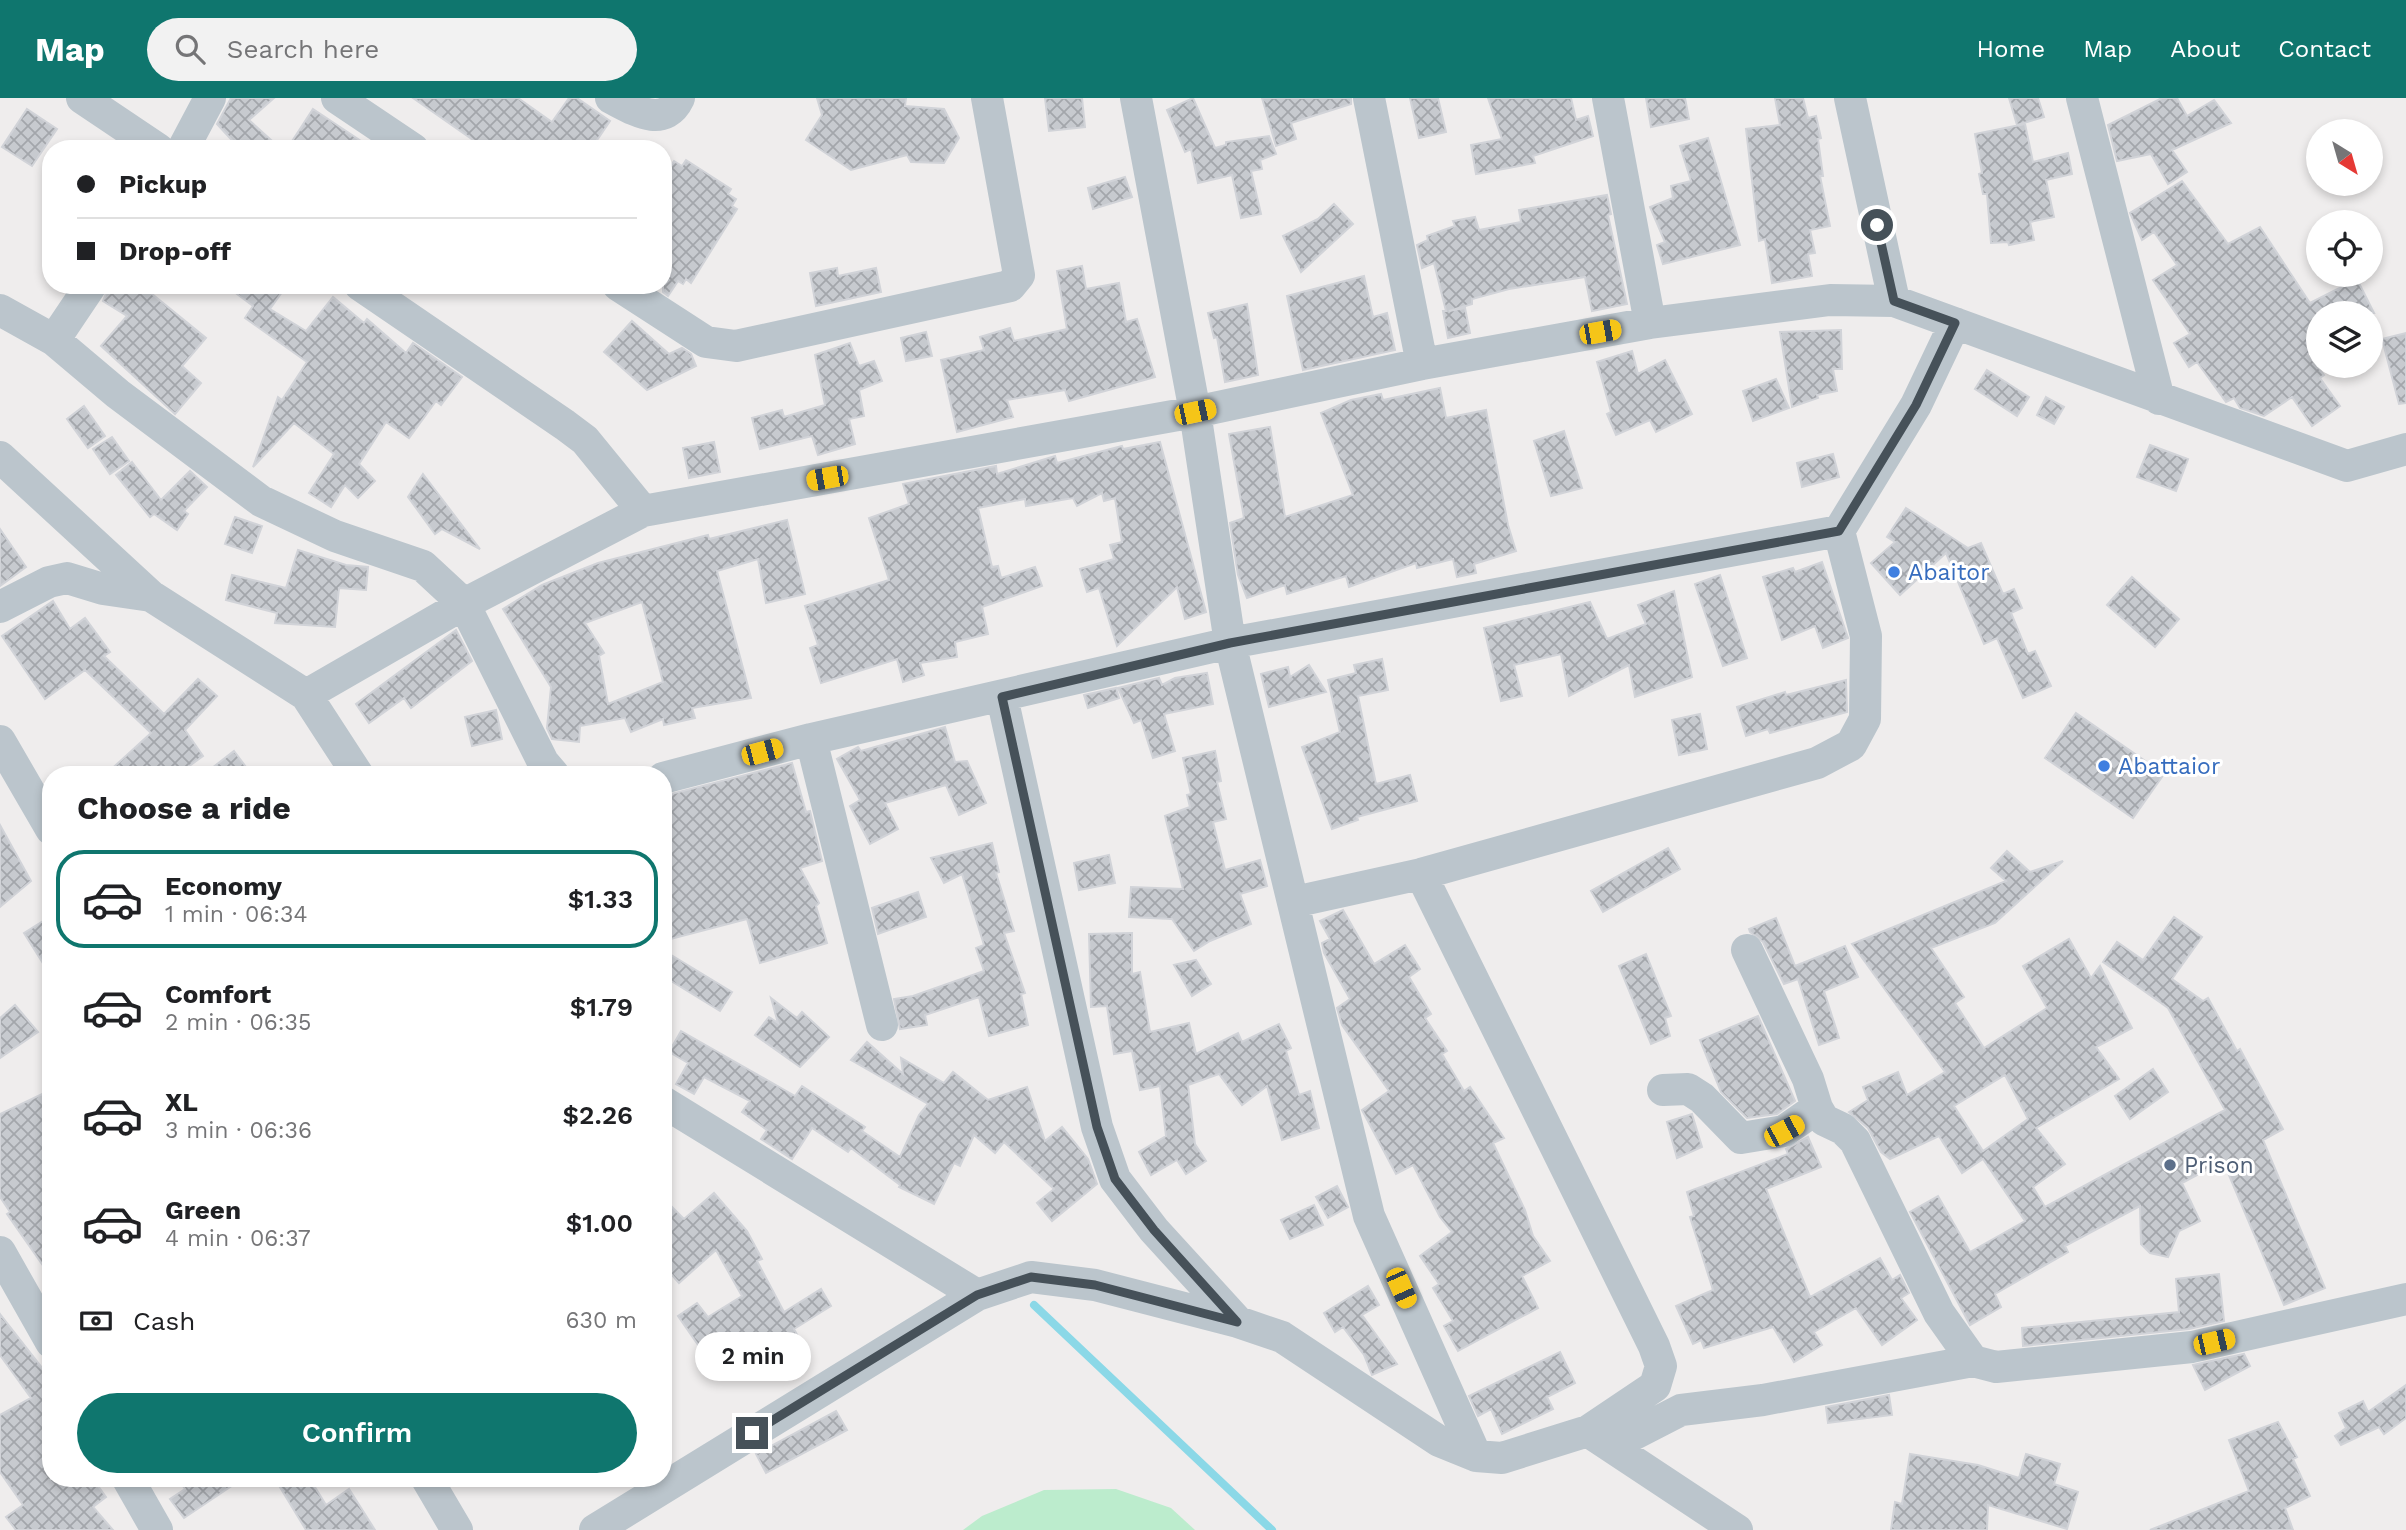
<!DOCTYPE html>
<html lang="en">
<head>
<meta charset="utf-8">
<style>
	:root { --surface:#fff; --page:#f2f2f2; --text:#202124; --muted:#757577; --line:#e0e0e0; --accent:#0f766e }
	body { margin:0; font-family:"Work Sans",sans-serif; background:var(--page); color:var(--text); height:100vh; display:flex; flex-direction:column; font-size:26px; white-space:nowrap }
	* { box-sizing:border-box; margin:0 }
	p { font-size:23px; color:var(--muted) }
	.icon { flex:none; width:38px; height:38px; fill:none; stroke:currentColor; stroke-width:2; stroke-linecap:round; stroke-linejoin:round }
	.map { position:relative; flex:1; overflow:hidden }
	.sheet { position:absolute; left:42px; top:668px; width:630px; height:721px; display:flex; flex-direction:column; background:var(--surface); border-radius:28px; box-shadow:0 4px 10px #0003 }
	.sheet>* { flex:none }
	.hud { position:absolute; left:42px; top:42px; width:630px; height:154px; border-radius:28px; box-shadow:0 4px 10px #0003; display:grid; align-content:center; height:154px; padding:0 35px; background:var(--surface) }
	.needle { width:46px; rotate:143deg }
	.controls { position:absolute; left:2306px; top:21px; display:grid; gap:14px }
	.controls a { display:grid; place-items:center; width:77px; height:77px; border-radius:50%; background:var(--surface); box-shadow:0 4px 10px #0003; font-size:35px }
	.end { position:absolute; width:32px; height:32px; margin:-16px; border:9px solid #465159; background:#fff; box-shadow:0 0 0 4px #fff }
	.from { border-radius:50% }
	.bubble { position:absolute; height:49px; border-radius:24px; background:var(--surface); box-shadow:0 4px 10px #0003; font-size:23px; font-weight:600; line-height:49px; text-align:center }
	.car { position:absolute; width:21px; height:42px; margin:-21px -10px; border-radius:9px; box-shadow:0 0 5px 2px #0007; background:linear-gradient(#f5c518 24%,#345 0 40%,#f5c518 0 76%,#345 0 86%,#f5c518 0) }
	.hud b { display:flex; align-items:center; gap:24px; height:66px; font-size:26px }
	.hud b+b { border-top:2px solid var(--line) }
	.hud i { width:18px; height:18px; background:var(--text) }
	ul { padding:0; list-style:none }
	li { display:flex; align-items:center; gap:21px; height:98px; margin:0 14px 10px; padding:0 21px; border:4px solid transparent; border-radius:28px }
	li div { flex:1 }
	li b { display:block; font-size:26px }
	li em { font-style:normal; font-weight:600 }
	li.current { border-color:var(--accent) }
	li>.icon { width:63px; height:63px; stroke-width:1.5 }
	h2 { padding:0 35px; font-size:32px; line-height:84px }
	.pay { display:flex; align-items:center; gap:18px; height:77px; padding:0 35px; font-size:26px }
	.pay p { margin-inline-start:auto }
	.cta { display:flex; gap:14px; margin-top:auto; padding:14px 35px }
	.cta a { flex:1; height:80px; border-radius:42px; background:var(--accent); color:#fff; font-size:28px; font-weight:600; line-height:80px; text-align:center }
	header { display:flex; align-items:center; gap:42px; box-sizing:border-box; height:98px; padding:0 35px; background:var(--accent); color:#fff }
	header strong { font-size:33px }
	nav { display:flex; gap:38px; margin-inline-start:auto; font-size:24px }
	.search { width:490px; height:63px; background:var(--page); display:flex; align-items:center; gap:18px; box-sizing:border-box; padding:0 24px; border-radius:38px; color:var(--muted); font-size:26px }
	.map>svg:first-child { display:block }
	.pitch { fill:#bceccd }
	.lines { fill:none; stroke-linecap:round; stroke-linejoin:round }
	.stream { stroke:#8bd8e7; stroke-width:8 }
	.building { fill:url(#building-cross-hatch); stroke:#d1d3d8; stroke-width:2; fill-rule:evenodd }
	.minor { stroke:#bbc5cc; stroke-width:32 }
	.route { stroke:#465159; stroke-width:9 }
	.shop-dot { fill:#3f7fe0; stroke:#fff; stroke-width:2.5 }
	.service-dot { fill:#5c6f8a; stroke:#fff; stroke-width:2.5 }
	.labels { text-anchor:middle; stroke-width:6; stroke-linejoin:round; paint-order:stroke }
	.shop-label { font-size:23px; fill:#366cbe; stroke:#fff; text-anchor:start }
	.service-label { font-size:23px; fill:#4e5e75; stroke:#fff; text-anchor:start }
</style>
</head>
<body>
<header>
<strong>Map</strong>
<div class="search"><svg class="icon" aria-label="search" viewBox="0 0 24 24"><circle cx="10" cy="10" r="6"/><path d="M15 15l6 6"/></svg>Search here</div>
<nav><a>Home</a><a>Map</a><a>About</a><a>Contact</a></nav>
</header>
<div class="map">
<svg width="2406" height="1432" viewBox="0 0 2406 1432">
	<defs>
		<pattern id="building-cross-hatch" width="8" height="8" patternUnits="userSpaceOnUse" patternTransform="scale(1.75)"><rect width="8" height="8" fill="#c7cacf"/><path d="M0 0l8 8M0 8l8-8" fill="none" stroke="#a3a6ab"/></pattern>
	</defs>
	<rect width="100%" height="100%" fill="#efeded"/>
	<path class="pitch" d="M1116,1391L1171,1410L1195,1432H963L982,1418L1044,1392Z"/>
	<g class="lines">
		<path class="stream" d="M1034,1207L1272,1432"/>
	</g>
	<path class="building" d="M231,0H274L249,22L281,51H240L217,26Z
		M413,0H518L552,24L569,0H577L610,23L591,51H486Z
		M817,0H906L905,8L944,11L959,40L944,65L911,64L907,57L851,72L806,42L822,17Z
		M1045,0H1082L1085,29L1049,33Z
		M1193,0L1215,50L1226,47V44L1269,38L1276,56L1260,62L1262,71L1251,73L1261,116L1241,120L1232,77L1198,85L1191,51L1185,54L1167,12Z
		M1262,0H1351V6L1291,25L1296,41L1276,48Z
		M1410,0H1438L1446,34L1419,40Z
		M1488,0H1571L1576,22L1588,18L1593,38L1533,58L1535,65L1476,76L1471,47L1502,41Z
		M1646,0H1685L1689,21L1651,29Z
		M1775,0H1803L1808,20L1816,18L1821,40L1818,41L1823,78H1820L1830,128L1810,132L1815,155L1808,156L1812,178L1772,185L1765,141L1759,143L1746,31L1780,27Z
		M2009,0H2038L2044,19L2017,27Z
		M2162,0H2177L2187,18L2214,2L2231,25L2172,52L2187,74L2168,86L2151,56L2117,63L2108,27Z
		M27,11L57,31L32,68L2,49Z
		M313,11L373,51H287Z
		M2025,26L2033,64L2068,55L2072,76L2046,82L2054,119L2030,124L2034,142L2009,147L2008,144L1991,145L1987,96H1983L1979,76L1982,75L1975,36Z
		M1708,40L1740,147L1663,166L1657,147L1665,144L1650,109L1673,100L1671,88L1691,83L1680,48Z
		M686,62L731,91L728,96L736,101L732,108L737,111L691,185L686,181L683,186L678,183L668,198L663,194V77L674,63L682,68Z
		M1125,79L1132,99L1093,111L1088,90Z
		M2182,83L2228,146L2260,129L2310,205L2357,181L2374,215H2319V248L2308,256L2324,277L2320,280L2340,308L2312,328L2292,299L2264,318L2240,310L2234,300L2226,304L2197,264L2189,269L2174,245L2190,236L2153,182L2177,167L2154,134L2142,142L2130,115Z
		M1607,97L1611,116L1608,117L1627,206L1592,213L1585,179L1509,191L1472,201V206L1449,213L1465,210L1470,235L1448,240L1443,213H1446L1434,165L1422,170L1417,147L1428,142L1427,138L1455,128L1453,123L1475,119L1479,132L1521,124L1519,112Z
		M1334,106L1353,126L1301,174L1283,138L1318,121Z
		M1082,168L1086,191L1119,185L1126,224L1137,221L1155,279L1069,303L1065,292L1007,302L1013,319L957,334L941,262L984,252L980,239L1010,230L1014,243L1067,231L1057,173Z
		M837,170L838,178L876,170L881,194L816,208L810,175Z
		M1364,178L1373,219L1387,215L1395,252L1303,272L1287,198Z
		M109,187H141L206,240L182,268L201,285L175,316L101,248L127,218L103,203Z
		M225,187H287L270,211L306,233L333,199L364,225L367,221L406,255L413,245L462,279L441,307L436,303L409,340L386,324L359,366L375,383L358,400L345,387L331,409L309,395L334,356L294,325L253,369L278,299L282,302L307,264L245,220L253,208Z
		M1247,206L1258,277L1225,284L1217,239L1214,240L1208,215Z
		M632,223L669,256L682,250L691,256L696,268L647,292L604,254Z
		M1841,232L1842,271H1833L1837,293L1817,297L1818,300L1792,309L1780,234Z
		M926,234L932,258L906,263L901,240Z
		M2406,235V305L2399,306L2382,241Z
		M850,245L859,268L874,263L882,283L859,292L864,318L849,321L855,346L818,357L812,338L760,351L752,320L782,312L784,319L825,307L815,257Z
		M1632,253L1638,276L1665,262L1692,316L1656,334L1650,322L1616,337L1607,316L1611,314L1597,264Z
		M1987,272L2029,299L2017,318L1975,291Z
		M1776,281L1789,310L1753,323L1743,293Z
		M1440,290L1446,320L1486,312L1508,427L1516,453L1474,466L1476,475L1457,479L1453,461L1417,470L1416,465L1349,489L1346,478L1287,496L1285,487L1247,500L1238,477L1230,425L1244,420L1229,336L1270,329L1285,419L1353,397L1321,315L1351,302L1381,296L1383,302Z
		M2046,299L2064,309L2054,326L2037,317Z
		M84,308L105,338L88,350L67,321Z
		M1564,333L1582,390L1551,398L1534,343Z
		M112,339L129,363L110,376L93,351Z
		M714,344L720,374L689,380L683,350Z
		M1160,344L1206,514L1185,521L1177,489L1117,548L1099,490L1087,494L1080,471L1114,461L1110,447L1122,444L1115,400L1104,403L1102,395L1077,408L1073,400L1026,408L1025,401L978,410L992,469L998,468L1001,480L1035,469L1042,488L982,509L988,536L955,544L957,559L920,565L924,577L903,584L897,561L821,585L810,550L818,547L805,508L889,482L869,420L909,406L903,386L996,368L997,376L1055,358L1057,365L1122,348L1123,351Z
		M2150,347L2188,361L2176,393L2137,379Z
		M1833,356L1839,379L1802,389L1797,365Z
		M132,364L161,402L190,373L207,389L184,413L188,416L177,432L154,416L150,419L116,377Z
		M423,376L480,451L442,431L435,436L408,399Z
		M1906,410L1968,450L1981,445L2003,496L2014,491L2022,510L2011,515L2028,556L2035,553L2051,588L2023,600L1997,540L1984,546L1946,455L1900,497L1871,465L1895,444L1887,439Z
		M235,419L262,428L252,455L225,446Z
		M787,422L805,496L766,505L758,461L717,473L751,600L692,610L695,620L664,627L663,621L631,634L625,620L580,628L579,644L552,641L547,630L551,589L503,511L542,487L598,465L708,437L709,441ZM642,504L663,584L608,606L599,558L604,555L585,525Z
		M0,431L26,469L0,488Z
		M298,452L346,467L368,469L366,492L339,490L335,529L275,525L277,515L226,502L232,477L286,490Z
		M1822,464L1848,540L1823,550L1815,528L1782,542L1763,479L1793,470L1795,474Z
		M1720,477L1747,560L1723,568L1695,486Z
		M2132,479L2179,521L2155,549L2107,507Z
		M1674,493L1692,579L1635,599L1629,567L1569,598L1561,556L1514,567L1522,598L1501,603L1484,530L1590,504L1607,541L1646,526L1638,507Z
		M53,503L70,531L85,520L110,554L104,558L164,616L198,581L217,598L185,632L203,658L177,677H105L151,635L85,572L45,601L2,538Z
		M456,532L472,563L411,610L404,600L369,625L356,606Z
		M1382,561L1388,592L1358,598L1376,686L1410,677L1417,703L1357,719L1358,722L1332,731L1302,649L1340,634L1328,582L1356,575L1354,567Z
		M1309,567L1326,594L1269,609L1261,576L1288,569L1290,579Z
		M1207,575L1213,606L1164,616L1175,653L1153,660L1141,622L1134,625L1118,590L1159,580L1162,587L1175,580Z
		M1846,582L1847,614L1770,635L1768,631L1746,638L1737,609L1785,594L1786,597Z
		M1116,590L1119,600L1088,610L1084,597Z
		M496,612L502,641L472,648L465,619Z
		M2076,615L2164,676L2133,720L2045,660Z
		M1700,616L1707,651L1679,657L1672,622Z
		M945,629L955,664L967,663L986,705L959,717L946,687L885,705L898,731L870,746L850,708L860,702L837,661L858,649L861,653Z
		M234,653L252,677H203Z
		M1215,653L1221,683L1217,684L1226,721L1213,724L1225,772L1260,762L1267,788L1240,796L1251,826L1210,843L1194,853L1172,821L1129,819L1131,789L1183,791L1165,718L1190,709L1187,697L1191,696L1183,660Z
		M792,665L806,714L810,713L822,763L800,770L819,805L816,808L827,845L760,865L747,821L663,843V698Z
		M0,727L31,783L0,809Z
		M992,745L999,774L996,775L1014,833L1004,835L1025,895L1021,896L1028,927L989,938L979,899L925,917L927,927L900,931L894,901L913,898L984,873L976,850L984,847L962,776L944,785L931,760Z
		M1668,750L1680,771L1603,814L1591,793Z
		M2007,753L2030,774L2063,763L1995,825L1931,850L1964,899L1955,905L1984,950L2047,910L2023,868L2069,841L2091,880L2100,868L2132,930L2096,949L2119,981L2036,1030L2065,1066L2033,1089L2045,1109L2225,1012L2168,910L2103,864L2117,844L2143,862L2174,819L2202,839L2172,881L2203,903L2208,900L2237,953L2240,951L2283,1031L2263,1042L2325,1190L2284,1207L2223,1063L2182,1085L2200,1123L2179,1133L2168,1159L2150,1155L2141,1146L2140,1108L2065,1148L2068,1154L1995,1196L2001,1209L1970,1227L1910,1114L1938,1098L1970,1154L2025,1123L1983,1061L1962,1075L1939,1038L1890,1061L1881,1054L1868,1030L1849,1014L1868,1002L1863,989L1898,974L1907,997L1945,974L1852,846L2006,783L1991,770ZM2005,977L2028,1021L1983,1053L1954,1008Z
		M1109,757L1115,785L1079,792L1074,765Z
		M918,794L926,819L878,836L872,810Z
		M1343,812L1374,866L1405,847L1420,871L1409,879L1431,916L1425,920L1447,953L1442,956L1464,993L1470,989L1504,1040L1493,1045L1525,1112L1533,1138L1550,1163L1522,1178L1538,1210L1458,1253L1444,1228L1453,1223L1433,1190L1439,1186L1420,1158L1452,1134L1440,1119L1413,1067L1396,1076L1362,1012L1389,993L1342,927L1337,910L1350,901L1324,855L1322,845L1330,841L1320,823Z
		M51,818V878L24,835Z
		M1776,820L1795,868L1845,848L1858,879L1824,893L1839,940L1819,947L1798,881L1784,886L1763,844L1750,834L1749,831Z
		M1132,835V876L1140,874L1150,934L1189,925L1196,956L1238,935L1242,944L1279,926L1291,950L1286,953L1299,997L1310,993L1319,1030L1282,1042L1267,988L1242,1007L1219,976L1188,987L1195,1046L1206,1063L1186,1076L1177,1062L1151,1077L1139,1054L1166,1038L1160,988L1140,992L1132,953L1114,956L1107,908L1091,909L1089,836Z
		M663,852L732,894L720,913L663,878Z
		M1646,856L1671,918L1665,920L1670,938L1651,946L1619,868Z
		M1196,862L1211,886L1192,898L1174,867Z
		M771,900L797,920L802,914L829,939L800,969L755,937L769,919L778,925Z
		M15,907L38,934L0,960V920Z
		M1758,918L1795,1003L1777,1016L1747,1020L1721,994L1700,942Z
		M681,933L795,998L802,988L865,1029L862,1033L900,1059L919,1017L928,1006L851,962L867,944L903,976L901,960L944,985L953,974L988,1002L1027,989L1045,1043L1062,1029L1088,1061L1097,1086L1052,1123L1037,1105L1054,1091L1004,1044L995,1055L974,1037L960,1068L954,1065L934,1106L899,1089L900,1087L851,1050L848,1054L812,1030L792,1061L761,1041L767,1032L742,1014L750,1003L704,979L694,996L676,986L688,965L669,954Z
		M2153,971L2168,994L2130,1021L2115,998Z
		M42,996L51,1015V1179L7,1116L10,1114L0,1099V1016Z
		M1692,1016L1702,1049L1677,1060L1667,1024Z
		M1808,1039L1821,1069L1766,1091L1810,1199L1880,1160L1892,1182L1900,1177L1909,1195L1901,1200L1917,1222L1882,1247L1856,1210L1814,1234L1822,1247L1794,1264L1773,1229L1704,1250L1701,1242L1693,1246L1676,1208L1713,1192L1690,1119L1694,1118L1687,1094L1788,1056L1786,1051Z
		M1337,1088L1348,1109L1328,1120L1316,1099Z
		M714,1095L747,1133L762,1161L757,1163L784,1214L821,1191L831,1208L794,1231L809,1259L785,1273L766,1239L738,1256L727,1237L703,1254L678,1218L697,1205L708,1219L742,1198L716,1152L679,1185L663,1167V1100L684,1121Z
		M1314,1107L1323,1127L1290,1141L1281,1122Z
		M2219,1176L2224,1223L2189,1231L2023,1248L2022,1230L2179,1214L2176,1181Z
		M1368,1188L1379,1207L1362,1217L1397,1266L1372,1277L1364,1257L1343,1229L1335,1234L1324,1215Z
		M0,1216L46,1275L43,1278L51,1290V1381H93L106,1399L93,1409L113,1432H16L6,1419L23,1407L0,1374V1317L31,1300L0,1257Z
		M1560,1254L1575,1285L1547,1299L1553,1311L1502,1336L1491,1311L1478,1318L1469,1298Z
		M2244,1256L2250,1268L2205,1292L2193,1267Z
		M2406,1287V1320L2384,1336L2379,1329L2341,1347L2335,1338L2346,1330L2339,1315L2363,1303L2368,1314Z
		M1889,1297L1892,1317L1828,1325L1826,1309Z
		M836,1313L847,1332L766,1375L756,1356Z
		M2278,1324L2297,1359L2293,1361L2310,1398L2285,1410L2293,1432H2150L2249,1393L2229,1342Z
		M1910,1356L1978,1367L2019,1380L2026,1356L2060,1366L2054,1386L2078,1394L2067,1431L1988,1407L1987,1432H1891L1895,1404L1902,1406Z
		M178,1381H242L184,1420L170,1401L185,1391Z
		M275,1381H310L326,1407L349,1391L375,1432H306Z"/>
	<g class="lines">
		<path class="minor" d="M82,0L158,51
			M337,0L413,51
			M611,0C633,11 664,32 679,0
			M1136,0L1195,314L1230,545L1369,1118L1476,1358
			M1369,0L1422,266
			M1608,0L1650,225
			M1850,0L1894,203
			M2082,0L2159,301
			M183,51L210,0
			M360,187L565,327L585,342L643,413
			M618,187L706,244L736,248L1010,188L1019,177L987,0
			M0,212L54,242L118,296L261,403L335,438L423,468L464,506L543,664L554,677
			M54,242L91,187
			M0,359L151,498L306,597L358,677
			M0,509L49,484L67,480L103,491L151,498
			M306,597L464,506L643,413L1195,314L1422,266L1650,225L1830,202L1894,203L2347,368L2406,351
			M1002,599L1097,1029L1115,1081L1154,1132L1238,1224
			M811,641L882,927
			M0,643L51,731
			M663,680L811,641L1230,545L1839,433
			M1294,804L1421,776L1817,665L1851,647L1865,621L1866,538L1839,433L1916,307L1955,225
			M1747,852L1808,981L1817,1010L1824,1022L1843,1031L1855,1043L1939,1215L1973,1263L1996,1269L2192,1249L2406,1201
			M1663,992L1688,991L1702,1000L1741,1040L1784,1033L1817,1010
			M663,1004L977,1197
			M0,1154L51,1244
			M1595,1338L1737,1432
			M1611,1348L1681,1312L1763,1302L1973,1263
			M128,1381L157,1432
			M427,1381L457,1432
			M595,1432L977,1197L1031,1179L1095,1187L1238,1224L1282,1239L1439,1343L1476,1358L1502,1360L1588,1333L1655,1288L1661,1268L1654,1248L1421,776"/>
	</g>
	<g class="lines">
		<path class="route" d="M752,1335L977,1197L1031,1179L1095,1187L1237,1224L1154,1132L1115,1081L1097,1029L1002,599L1230,545L1839,433L1916,307L1955,225L1894,203L1877,127"/>
	</g>
	<g class="shop-dot">
		<circle cx="1894" cy="474" r="7"/>
		<circle cx="2104" cy="668" r="7"/>
	</g>
	<circle class="service-dot" cx="2170" cy="1067" r="7"/>
	<g class="labels">
		<g class="shop-label">
			<text x="1908" y="482">Abaitor</text>
			<text x="2118" y="676">Abattaior</text>
		</g>
		<g class="service-label">
			<text x="2184" y="1075">Prison</text>
		</g>
	</g>
</svg>
<div class="controls">
<a><svg class="needle" viewBox="-14 -14 28 28"><path d="M0-13l5 13h-10z" fill="#e53935"/><path d="M0 13l5-13h-10z" fill="#757577"/></svg></a>
<a><svg class="icon" aria-label="locate" viewBox="0 0 24 24"><circle cx="12" cy="12" r="6"/><path d="M12 2v4M12 18v4M2 12h4M18 12h4"/></svg></a>
<a><svg class="icon" aria-label="layers" viewBox="0 0 24 24"><path d="M12 4l9 5-9 5-9-5zM3 14l9 5 9-5"/></svg></a>
</div>
<i class="end from" style="left:1877px;top:127px"></i>
<i class="end" style="left:752px;top:1335px"></i>
<div class="bubble" style="left:695px;top:1234px;width:116px">2 min</div>
<i class="car" style="left:1600px;top:234px;rotate:80deg"></i>
<i class="car" style="left:1195px;top:314px;rotate:78deg"></i>
<i class="car" style="left:827px;top:380px;rotate:260deg"></i>
<i class="car" style="left:762px;top:654px;rotate:75deg"></i>
<i class="car" style="left:1784px;top:1033px;rotate:62deg"></i>
<i class="car" style="left:1401px;top:1190px;rotate:156deg"></i>
<i class="car" style="left:2214px;top:1244px;rotate:77deg"></i>
<div class="hud">
<b><i class="from"></i>Pickup</b>
<b><i></i>Drop-off</b>
</div>
<section class="sheet">
<h2>Choose a ride</h2>
<ul>
<li class="current"><svg class="icon" aria-label="car" viewBox="0 0 24 24"><path d="M5 17H2v-5l4-1 3-4h7l3 4 3 1v5h-3M9 17h6M6 11h13"/><circle cx="7" cy="17" r="2"/><circle cx="17" cy="17" r="2"/></svg><div><b>Economy</b><p>1 min · 06:34</p></div><em>$1.33</em></li>
<li><svg class="icon" aria-label="car" viewBox="0 0 24 24"><path d="M5 17H2v-5l4-1 3-4h7l3 4 3 1v5h-3M9 17h6M6 11h13"/><circle cx="7" cy="17" r="2"/><circle cx="17" cy="17" r="2"/></svg><div><b>Comfort</b><p>2 min · 06:35</p></div><em>$1.79</em></li>
<li><svg class="icon" aria-label="car" viewBox="0 0 24 24"><path d="M5 17H2v-5l4-1 3-4h7l3 4 3 1v5h-3M9 17h6M6 11h13"/><circle cx="7" cy="17" r="2"/><circle cx="17" cy="17" r="2"/></svg><div><b>XL</b><p>3 min · 06:36</p></div><em>$2.26</em></li>
<li><svg class="icon" aria-label="car" viewBox="0 0 24 24"><path d="M5 17H2v-5l4-1 3-4h7l3 4 3 1v5h-3M9 17h6M6 11h13"/><circle cx="7" cy="17" r="2"/><circle cx="17" cy="17" r="2"/></svg><div><b>Green</b><p>4 min · 06:37</p></div><em>$1.00</em></li>
</ul>
<div class="pay"><svg class="icon" aria-label="cash" viewBox="0 0 24 24"><path d="M3 7h18v10H3z"/><circle cx="12" cy="12" r="2"/></svg>Cash<p>630 m</p></div>
<div class="cta"><a>Confirm</a></div>
</section>
</div>
</body>
</html>
